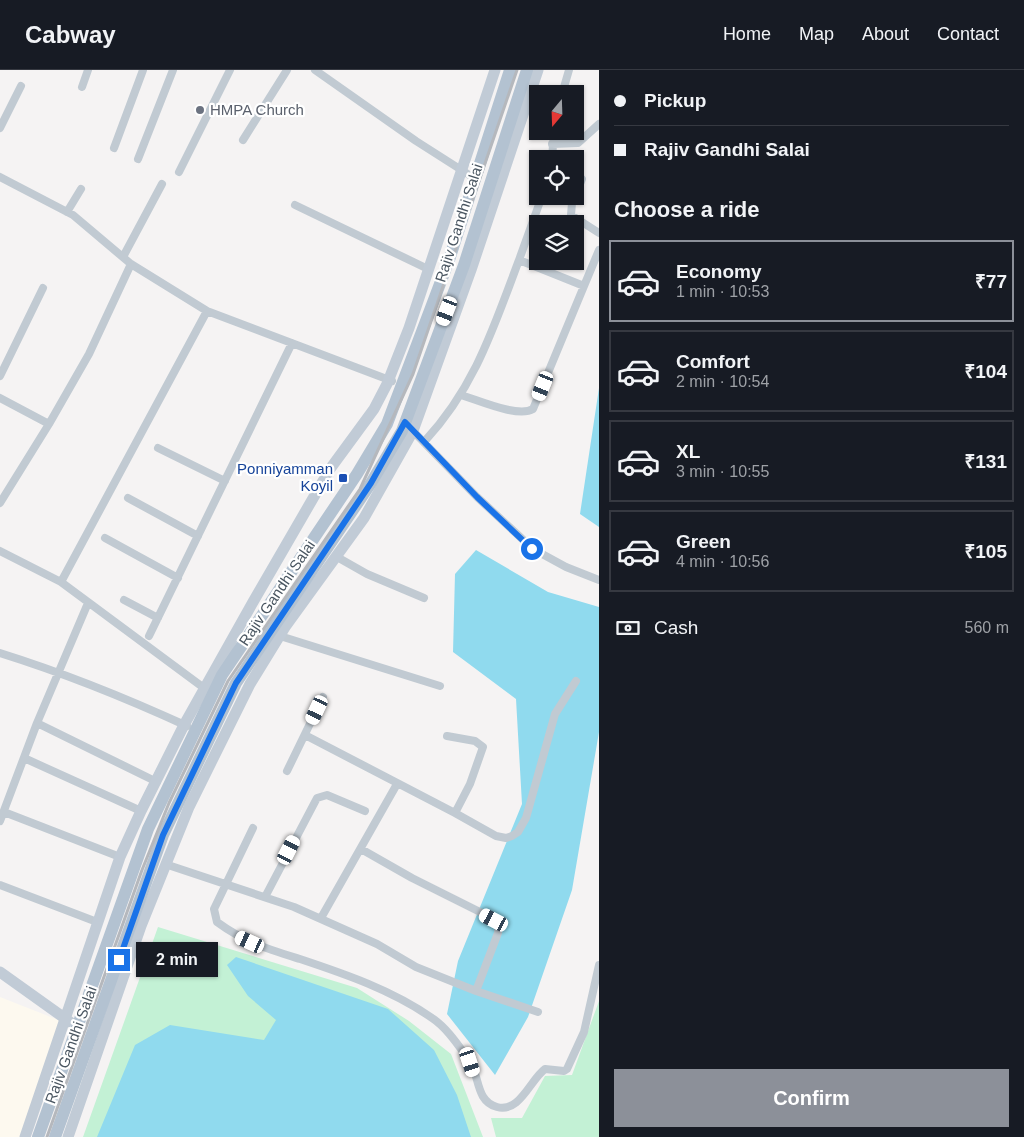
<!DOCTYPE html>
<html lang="en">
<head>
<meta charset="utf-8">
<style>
	:root { --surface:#171b24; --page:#20242c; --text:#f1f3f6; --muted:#9ea1a6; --line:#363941; --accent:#8c9099 }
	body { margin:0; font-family:Helvetica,sans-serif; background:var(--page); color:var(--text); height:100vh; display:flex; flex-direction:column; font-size:19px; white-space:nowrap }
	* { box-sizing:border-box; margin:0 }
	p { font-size:16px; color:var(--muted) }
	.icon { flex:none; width:28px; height:28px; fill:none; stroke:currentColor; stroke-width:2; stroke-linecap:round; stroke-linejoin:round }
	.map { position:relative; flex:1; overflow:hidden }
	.drawer { display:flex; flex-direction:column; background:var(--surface); width:425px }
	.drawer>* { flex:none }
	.top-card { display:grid; align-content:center; height:110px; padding:0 15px; background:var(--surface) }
	.needle { width:32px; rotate:199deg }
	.tools { position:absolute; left:529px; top:15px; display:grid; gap:10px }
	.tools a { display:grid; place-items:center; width:55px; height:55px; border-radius:0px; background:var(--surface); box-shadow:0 1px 4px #0004; font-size:25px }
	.end { position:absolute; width:22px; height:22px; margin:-11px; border:6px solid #1a73e8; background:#fff; box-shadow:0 0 0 2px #fff }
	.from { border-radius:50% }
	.bubble { position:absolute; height:35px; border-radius:0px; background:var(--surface); box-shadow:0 1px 4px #0004; font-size:16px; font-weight:600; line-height:35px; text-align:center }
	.car { position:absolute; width:15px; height:30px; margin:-15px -8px; border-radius:6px; box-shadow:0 0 4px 1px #0007; background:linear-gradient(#fff 24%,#345 0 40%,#fff 0 76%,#345 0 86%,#fff 0) }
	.top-card b { display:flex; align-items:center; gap:18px; height:48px; font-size:19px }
	.top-card b+b { border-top:1px solid var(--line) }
	.top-card i { width:12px; height:12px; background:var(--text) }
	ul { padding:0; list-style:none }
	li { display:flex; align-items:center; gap:15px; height:82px; margin:0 10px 8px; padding:0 5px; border:2px solid var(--line); border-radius:0px }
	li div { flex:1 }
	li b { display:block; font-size:19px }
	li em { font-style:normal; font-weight:600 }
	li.current { border-color:var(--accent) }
	li>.icon { width:45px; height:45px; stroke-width:1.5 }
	h2 { padding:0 15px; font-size:22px; line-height:60px }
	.pay { display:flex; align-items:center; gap:12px; height:55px; padding:0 15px; font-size:19px }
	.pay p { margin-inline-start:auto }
	.action { display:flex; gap:10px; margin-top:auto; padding:10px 15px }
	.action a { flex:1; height:58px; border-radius:0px; background:var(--accent); color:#fff; font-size:20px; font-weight:600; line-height:58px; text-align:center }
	header { display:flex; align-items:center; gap:30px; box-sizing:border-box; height:70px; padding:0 25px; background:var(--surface); border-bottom:1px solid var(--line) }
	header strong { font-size:24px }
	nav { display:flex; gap:28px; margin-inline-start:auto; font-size:18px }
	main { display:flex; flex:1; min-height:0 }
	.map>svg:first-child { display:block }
	.commercial { fill:#fdf9ef }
	.green { fill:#c3f1d5 }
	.water { fill:#90daee }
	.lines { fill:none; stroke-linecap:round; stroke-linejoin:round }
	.street { stroke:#c1cad2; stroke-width:8 }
	.secondary { stroke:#c1cbd6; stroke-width:11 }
	.primary { stroke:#b3c2d1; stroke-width:12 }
	.rail { stroke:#b5b8bd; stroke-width:3 }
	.route { stroke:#1a73e8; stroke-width:6 }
	.worship-dot { fill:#6b7280; stroke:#fff; stroke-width:2 }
	.transit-dot { fill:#1a4fb4; stroke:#fff; stroke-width:2 }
	.labels { text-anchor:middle; stroke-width:4.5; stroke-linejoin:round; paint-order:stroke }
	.worship-label { font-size:15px; fill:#5b616d; stroke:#fff; text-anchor:start }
	.street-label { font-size:15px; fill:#4a5661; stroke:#fff }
	.transit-label { font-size:15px; fill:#164399; stroke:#fff; text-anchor:end }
</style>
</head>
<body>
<header>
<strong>Cabway</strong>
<nav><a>Home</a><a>Map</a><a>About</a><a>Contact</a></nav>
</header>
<main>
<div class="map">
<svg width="599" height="1067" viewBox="0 0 599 1067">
	<rect width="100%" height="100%" fill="#f5f3f3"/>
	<path class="commercial" d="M0,927L61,951L20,1067H0Z"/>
	<path class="green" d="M158,857L357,918L409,951L451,984L483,1067H83Z
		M599,931V1067H496L491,1048H522L545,1006L572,1005Z"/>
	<path class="water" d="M599,318V457L580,444Z
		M476,480L548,522L599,537V662L572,820L528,947L495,1005L447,944L458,891L522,734L516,629L453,582L455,504Z
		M236,887L388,939L434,980L457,1025L471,1067H97L135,975L170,955L264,970L276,950L248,926L227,895Z"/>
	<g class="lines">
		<path class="street" d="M315,0L416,71L474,108
			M82,17L88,0
			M562,24L569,0
			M0,58L21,16
			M243,70L287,0
			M552,74L578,73L599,54
			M114,78L143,0
			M138,89L173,0
			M552,89L554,61
			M179,102L230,0
			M575,102L582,109L572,133L571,145L599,163
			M0,107L73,145L131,194L207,241L392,311
			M542,126L519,190L584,216L599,180
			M295,135L428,199
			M67,142L81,119
			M123,187L162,114
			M0,306L43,218
			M461,325C478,330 518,348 533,339L584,216
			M0,328L49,354
			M410,358L477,427L533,479L566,497L599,510
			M424,372C475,317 493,259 519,190
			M158,378L225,411
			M128,428L198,466
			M0,433L49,354L89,284L131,194
			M105,468L178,508
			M0,481L61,512L204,618
			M337,487L367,504L424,528
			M61,512L207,241
			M124,530L158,548
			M149,566L292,273
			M280,566L440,616
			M0,583C64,603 126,628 187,656
			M37,653L157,712
			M305,665L455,743L496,766L506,768L512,766L518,762L526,748L555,644L576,611
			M447,666L475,671L483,677L470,714L455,743
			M24,688L141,741
			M287,701L323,627
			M4,742L120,787
			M0,751L37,653L88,533
			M253,758L214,839L217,852C244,872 268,879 300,889C345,904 392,920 432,948C447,958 458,975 469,990C480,1005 475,1031 497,1037C520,1043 530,1010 545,999L564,1001L567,999L584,962L599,895
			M361,779L412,808L494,849L499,855L498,863L476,921
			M165,794L294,837L377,874L416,897L476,921L538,942
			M0,815L97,852
			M265,827L317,728L327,725L365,741
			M321,848L397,714"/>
		<path class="secondary" d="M0,902L70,952
			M25,1067L120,787L141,741L184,655L253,532L330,399L374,339L387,314L409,258L495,0
			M68,1067L141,856L189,737L250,614L285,557L364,448L413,361L471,200L538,0"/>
		<path class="primary" d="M38,1067L148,759L222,605L357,404L387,354L449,190L510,0
			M55,1067L163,765L236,613L371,413L402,361L464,195L527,0"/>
		<path class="rail" d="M47,1067L142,800L169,733L228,611L360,419L413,304L517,0"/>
	</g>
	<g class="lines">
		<path class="route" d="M119,890L163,765L236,613L371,413L405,352L477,427L532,479"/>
	</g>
	<circle class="worship-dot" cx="200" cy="40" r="5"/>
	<rect class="transit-dot" x="338" y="403" width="10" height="10" rx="2.5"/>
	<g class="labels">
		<g class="worship-label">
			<text x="210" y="45">HMPA Church</text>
		</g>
		<g class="street-label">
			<text transform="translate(459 153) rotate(-72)" y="5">Rajiv Gandhi Salai</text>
			<text transform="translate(277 523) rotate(-56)" y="5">Rajiv Gandhi Salai</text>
			<text transform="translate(71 975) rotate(-70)" y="5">Rajiv Gandhi Salai</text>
		</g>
		<g class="transit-label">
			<text x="333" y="404">Ponniyamman<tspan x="333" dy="17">Koyil</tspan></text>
		</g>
	</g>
</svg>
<div class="tools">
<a><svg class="needle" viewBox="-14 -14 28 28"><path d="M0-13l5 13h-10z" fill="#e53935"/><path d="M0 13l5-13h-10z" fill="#9ea1a6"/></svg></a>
<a><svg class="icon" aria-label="locate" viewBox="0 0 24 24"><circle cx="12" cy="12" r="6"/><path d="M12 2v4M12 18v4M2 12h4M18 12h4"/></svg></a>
<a><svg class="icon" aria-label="layers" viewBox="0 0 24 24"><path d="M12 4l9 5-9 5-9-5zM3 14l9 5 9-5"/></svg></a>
</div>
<i class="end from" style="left:532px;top:479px"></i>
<i class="end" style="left:119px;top:890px"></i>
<div class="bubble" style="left:136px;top:872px;width:82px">2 min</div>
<i class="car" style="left:447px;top:241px;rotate:201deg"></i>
<i class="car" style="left:543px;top:316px;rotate:202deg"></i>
<i class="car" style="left:317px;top:640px;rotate:205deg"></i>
<i class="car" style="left:289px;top:780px;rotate:27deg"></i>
<i class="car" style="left:494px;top:850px;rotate:297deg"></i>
<i class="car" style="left:250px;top:872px;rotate:295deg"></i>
<i class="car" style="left:470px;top:992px;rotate:162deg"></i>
</div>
<section class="drawer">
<div class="top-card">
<b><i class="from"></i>Pickup</b>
<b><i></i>Rajiv Gandhi Salai</b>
</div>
<h2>Choose a ride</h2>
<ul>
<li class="current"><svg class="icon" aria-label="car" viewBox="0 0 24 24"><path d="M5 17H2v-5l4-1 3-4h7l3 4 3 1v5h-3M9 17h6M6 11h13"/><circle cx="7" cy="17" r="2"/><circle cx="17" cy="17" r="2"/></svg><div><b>Economy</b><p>1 min · 10:53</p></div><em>₹77</em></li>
<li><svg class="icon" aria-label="car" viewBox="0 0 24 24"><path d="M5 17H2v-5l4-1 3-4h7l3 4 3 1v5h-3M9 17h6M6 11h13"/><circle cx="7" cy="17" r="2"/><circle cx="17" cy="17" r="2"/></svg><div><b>Comfort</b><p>2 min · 10:54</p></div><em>₹104</em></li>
<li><svg class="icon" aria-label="car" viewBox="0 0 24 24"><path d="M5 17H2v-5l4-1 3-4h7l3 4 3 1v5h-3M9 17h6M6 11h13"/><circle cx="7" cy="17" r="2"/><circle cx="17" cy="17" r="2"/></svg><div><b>XL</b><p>3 min · 10:55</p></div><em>₹131</em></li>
<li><svg class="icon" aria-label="car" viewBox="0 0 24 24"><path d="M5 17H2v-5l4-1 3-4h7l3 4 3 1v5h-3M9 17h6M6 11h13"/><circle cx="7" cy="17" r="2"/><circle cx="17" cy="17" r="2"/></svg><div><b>Green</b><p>4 min · 10:56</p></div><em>₹105</em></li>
</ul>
<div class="pay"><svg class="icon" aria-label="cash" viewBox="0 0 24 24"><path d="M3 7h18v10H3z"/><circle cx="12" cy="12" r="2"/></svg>Cash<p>560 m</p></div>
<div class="action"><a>Confirm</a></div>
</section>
</main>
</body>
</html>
